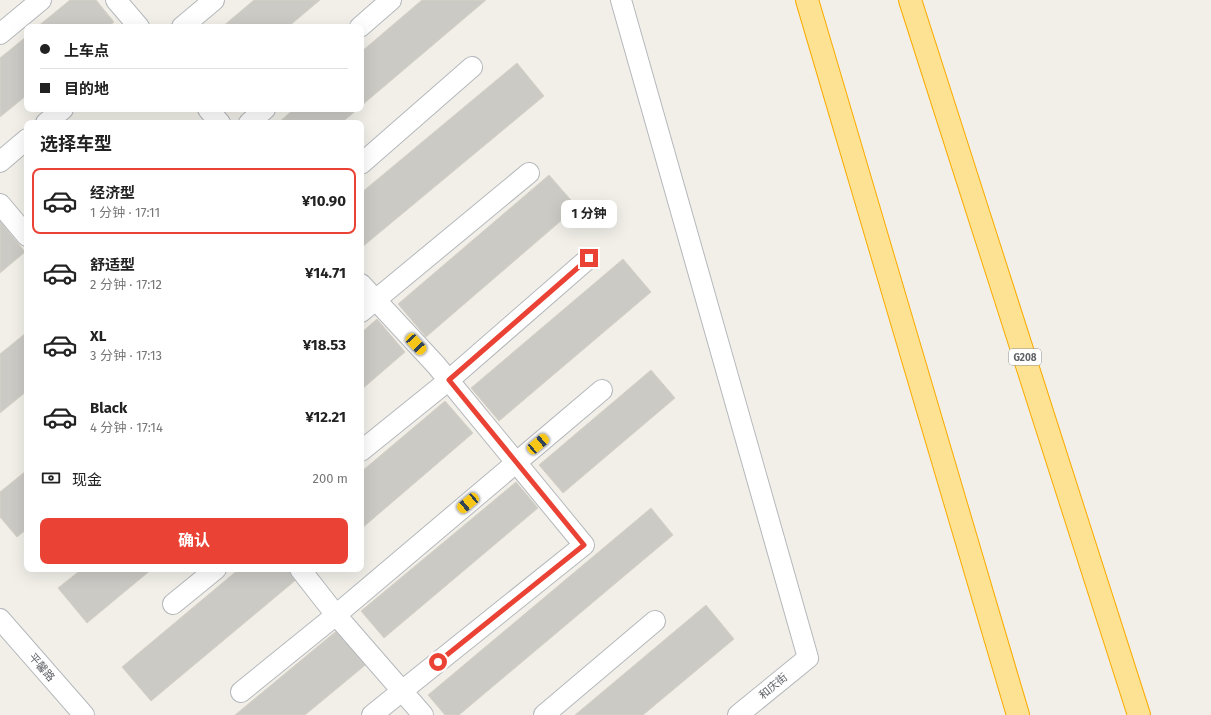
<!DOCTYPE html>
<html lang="zh">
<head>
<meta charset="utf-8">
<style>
	:root { --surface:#fff; --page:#f6f6f6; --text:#222; --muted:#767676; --line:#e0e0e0; --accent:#ea4335 }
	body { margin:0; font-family:"Fira Sans","Noto Sans SC",sans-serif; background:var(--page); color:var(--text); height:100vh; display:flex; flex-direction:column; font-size:15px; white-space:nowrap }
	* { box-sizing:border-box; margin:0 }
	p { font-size:13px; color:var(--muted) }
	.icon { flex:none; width:22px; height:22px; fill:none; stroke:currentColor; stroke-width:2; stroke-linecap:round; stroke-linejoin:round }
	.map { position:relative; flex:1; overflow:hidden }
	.panel { position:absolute; left:24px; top:120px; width:340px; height:452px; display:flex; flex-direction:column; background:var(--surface); border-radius:8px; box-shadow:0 4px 16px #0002 }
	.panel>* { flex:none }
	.banner { position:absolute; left:24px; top:24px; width:340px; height:88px; border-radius:8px; box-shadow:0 4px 16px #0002; display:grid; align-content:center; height:88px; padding:0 16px; background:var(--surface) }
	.end { position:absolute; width:18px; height:18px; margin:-9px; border:5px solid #ea4335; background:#fff; box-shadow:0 0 0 2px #fff }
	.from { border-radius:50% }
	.bubble { position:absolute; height:28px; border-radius:8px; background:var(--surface); box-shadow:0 4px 16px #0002; font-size:13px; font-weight:700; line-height:28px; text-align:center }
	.car { position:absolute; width:12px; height:24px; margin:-12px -6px; border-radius:5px; box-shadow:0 0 3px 1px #0007; background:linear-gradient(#f5c518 24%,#345 0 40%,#f5c518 0 76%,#345 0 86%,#f5c518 0) }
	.banner b { display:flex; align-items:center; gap:14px; height:38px; font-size:15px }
	.banner b+b { border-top:1px solid var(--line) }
	.banner i { width:10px; height:10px; background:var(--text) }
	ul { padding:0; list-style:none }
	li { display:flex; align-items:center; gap:12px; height:66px; margin:0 8px 6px; padding:0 8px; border:2px solid transparent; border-radius:8px }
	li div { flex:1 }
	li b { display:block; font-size:15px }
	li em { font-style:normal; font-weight:700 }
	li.on { border-color:var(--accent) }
	li>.icon { width:36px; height:36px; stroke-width:1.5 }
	h2 { padding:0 16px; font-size:18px; line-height:48px }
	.pay { display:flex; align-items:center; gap:10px; height:44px; padding:0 16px; font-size:15px }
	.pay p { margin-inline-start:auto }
	.button { display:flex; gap:8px; margin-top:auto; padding:8px 16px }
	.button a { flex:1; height:46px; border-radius:8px; background:var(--accent); color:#fff; font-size:16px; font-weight:700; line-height:46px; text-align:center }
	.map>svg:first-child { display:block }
	.building { fill:#cccac5; stroke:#d6d1c6 }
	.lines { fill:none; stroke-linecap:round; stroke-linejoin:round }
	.minor-casing { stroke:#b5b8bc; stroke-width:22 }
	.highway-casing { stroke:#f9ab00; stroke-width:24 }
	.minor { stroke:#fff; stroke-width:20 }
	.highway { stroke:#fde293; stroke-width:22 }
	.route { stroke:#ea4335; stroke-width:5 }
	.labels { text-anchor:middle; stroke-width:3; stroke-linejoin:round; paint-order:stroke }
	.shield { fill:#fff; stroke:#8f9295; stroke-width:1 }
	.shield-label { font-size:10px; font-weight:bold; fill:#5f6368 }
	.street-label { font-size:11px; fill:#5f6368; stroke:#fff }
</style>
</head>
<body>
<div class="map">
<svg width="1211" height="715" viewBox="0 0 1211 715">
	<rect width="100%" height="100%" fill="#f1efe8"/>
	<path class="building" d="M70,0H96L114,22L108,27H37Z
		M254,0H320L288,27H222Z
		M422,0H486L361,106V52Z
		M27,36V95L0,117V58Z
		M517,63L544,96L361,248V193Z
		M294,109H358L341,123H278Z
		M549,175L577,207L426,337L398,304Z
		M0,221L25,252L0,273Z
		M623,259L651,292L499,421L471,388Z
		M377,319L405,352L361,390V333Z
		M27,332V391L0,413V354Z
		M651,370L675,398L563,493L539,465Z
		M445,401L473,433L361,529V472Z
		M27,470V529L17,537L0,517V492Z
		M516,482L538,508L384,638L361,611Z
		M651,508L673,535L459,715H445L428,695Z
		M82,569H152L87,623L58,588Z
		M239,569H289L297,579L151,701L122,667Z
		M706,605L734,639L643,715H575Z
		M340,628L369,662L305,715H235Z"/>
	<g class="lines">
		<defs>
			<path id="minor" d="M116,0L139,27
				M621,0L808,658L738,715
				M182,27L214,0
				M360,27L391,0
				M0,34L41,0
				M208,109L220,123
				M46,123L63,109
				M249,123L265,109
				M0,162L27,139
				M361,164L472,67
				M0,204L27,236
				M361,284L436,365L584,545L372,715
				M361,312L529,173
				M361,451L449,380L589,258
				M300,569L336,615L423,715
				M173,604L216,569
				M0,619L84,715
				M241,692L336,615L602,390
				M544,715L655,621"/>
			<path id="highway" d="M807,0L1018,715
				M910,0L1139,715"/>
		</defs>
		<use href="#minor" class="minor-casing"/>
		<use href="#highway" class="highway-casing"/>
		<use href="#minor" class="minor"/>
		<use href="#highway" class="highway"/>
	</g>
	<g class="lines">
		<path class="route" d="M438,662L584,545L449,380L589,258"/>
	</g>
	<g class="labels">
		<rect class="shield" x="1009" y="349" width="32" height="16" rx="3"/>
		<g class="shield-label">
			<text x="1025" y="361">G208</text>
		</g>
		<g class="street-label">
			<text transform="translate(42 667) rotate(49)" y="4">平馨路</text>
			<text transform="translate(773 686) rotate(-40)" y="4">和庆街</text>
		</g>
	</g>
</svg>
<i class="end from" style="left:438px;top:662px"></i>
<i class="end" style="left:589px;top:258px"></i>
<div class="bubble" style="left:561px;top:200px;width:56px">1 分钟</div>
<i class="car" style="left:416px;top:344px;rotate:137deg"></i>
<i class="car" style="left:538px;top:444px;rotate:50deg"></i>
<i class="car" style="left:468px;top:503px;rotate:230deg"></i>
<div class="banner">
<b><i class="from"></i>上车点</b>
<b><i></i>目的地</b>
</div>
<section class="panel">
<h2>选择车型</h2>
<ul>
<li class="on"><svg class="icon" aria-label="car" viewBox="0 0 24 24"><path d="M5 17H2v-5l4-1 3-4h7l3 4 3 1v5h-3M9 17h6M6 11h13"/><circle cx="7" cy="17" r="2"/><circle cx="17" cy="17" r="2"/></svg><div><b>经济型</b><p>1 分钟 · 17:11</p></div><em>¥10.90</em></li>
<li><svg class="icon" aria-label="car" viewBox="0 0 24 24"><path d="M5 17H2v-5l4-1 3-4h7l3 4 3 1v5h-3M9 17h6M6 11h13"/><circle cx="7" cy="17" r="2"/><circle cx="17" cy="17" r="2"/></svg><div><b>舒适型</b><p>2 分钟 · 17:12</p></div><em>¥14.71</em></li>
<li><svg class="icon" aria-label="car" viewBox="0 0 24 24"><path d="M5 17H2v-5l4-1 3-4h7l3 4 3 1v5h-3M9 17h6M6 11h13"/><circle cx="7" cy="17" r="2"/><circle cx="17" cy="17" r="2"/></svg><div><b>XL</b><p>3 分钟 · 17:13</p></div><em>¥18.53</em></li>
<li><svg class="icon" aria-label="car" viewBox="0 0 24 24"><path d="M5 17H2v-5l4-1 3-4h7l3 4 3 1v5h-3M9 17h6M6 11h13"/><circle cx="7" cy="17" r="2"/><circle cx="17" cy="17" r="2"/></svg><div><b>Black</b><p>4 分钟 · 17:14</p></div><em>¥12.21</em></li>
</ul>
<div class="pay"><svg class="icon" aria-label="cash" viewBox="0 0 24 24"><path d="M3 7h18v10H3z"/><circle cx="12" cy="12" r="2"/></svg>现金<p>200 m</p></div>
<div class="button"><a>确认</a></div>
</section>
</div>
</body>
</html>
